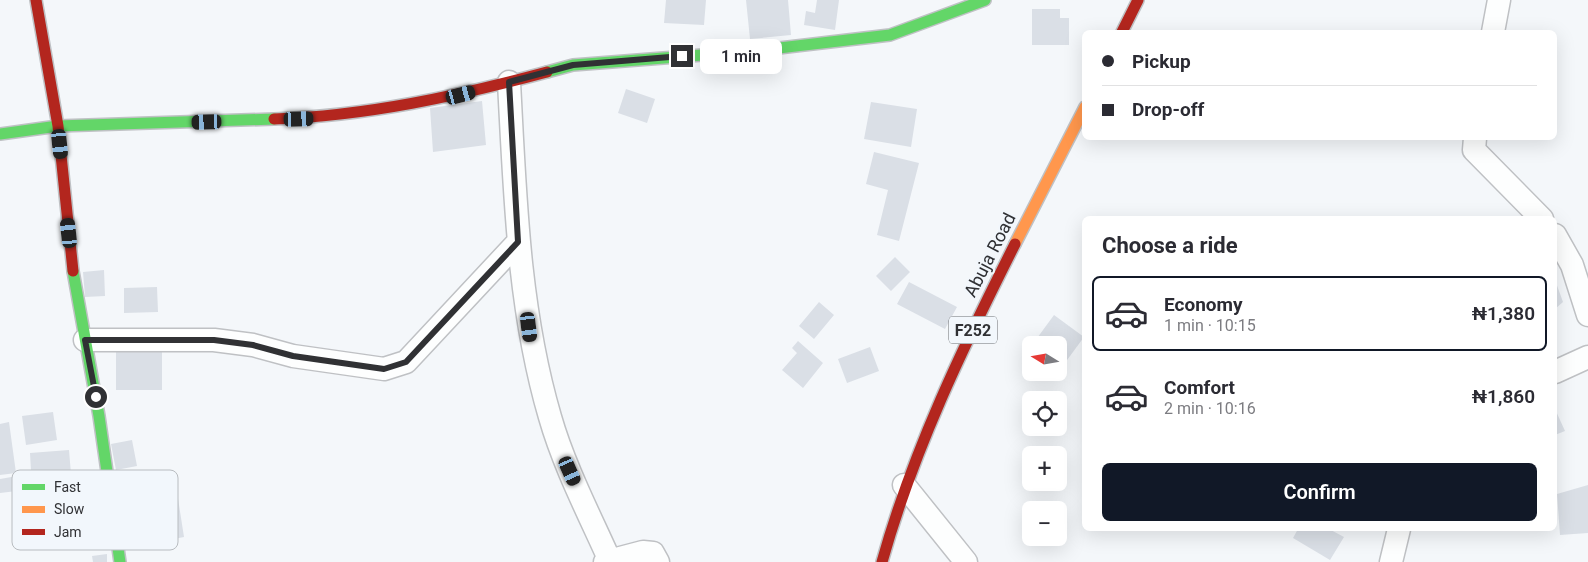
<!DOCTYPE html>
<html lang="en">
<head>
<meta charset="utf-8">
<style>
	:root { --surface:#fff; --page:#f2f2f3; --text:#2b2b33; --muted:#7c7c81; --line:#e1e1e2; --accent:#111827 }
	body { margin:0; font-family:Roboto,sans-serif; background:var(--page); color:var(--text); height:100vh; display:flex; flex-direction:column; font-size:19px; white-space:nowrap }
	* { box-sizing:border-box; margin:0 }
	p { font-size:16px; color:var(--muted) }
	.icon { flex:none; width:28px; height:28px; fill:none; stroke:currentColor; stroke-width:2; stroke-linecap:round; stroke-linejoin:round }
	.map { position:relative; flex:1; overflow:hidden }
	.side { position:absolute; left:1082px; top:216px; width:475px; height:315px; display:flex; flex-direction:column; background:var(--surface); border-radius:8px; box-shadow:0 5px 20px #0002 }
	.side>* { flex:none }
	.guide { position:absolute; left:1082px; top:30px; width:475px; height:110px; border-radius:8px; box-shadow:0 5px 20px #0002; display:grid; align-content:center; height:110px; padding:0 20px; background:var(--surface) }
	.needle { width:32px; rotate:281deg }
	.buttons { position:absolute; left:1022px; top:336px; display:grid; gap:10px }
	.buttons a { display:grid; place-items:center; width:45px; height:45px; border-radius:8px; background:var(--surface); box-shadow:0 5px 20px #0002; font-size:25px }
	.end { position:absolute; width:22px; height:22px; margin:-11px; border:6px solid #303134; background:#fff; box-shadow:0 0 0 2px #fff }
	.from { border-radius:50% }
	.bubble { position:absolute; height:35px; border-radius:8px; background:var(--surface); box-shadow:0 5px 20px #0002; font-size:16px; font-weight:600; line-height:35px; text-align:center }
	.car { position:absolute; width:15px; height:30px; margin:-15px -8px; border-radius:6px; box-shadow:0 0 4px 1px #0007; background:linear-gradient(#222 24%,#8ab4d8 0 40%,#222 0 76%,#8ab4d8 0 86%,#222 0) }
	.guide b { display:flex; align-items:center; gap:18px; height:48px; font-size:19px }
	.guide b+b { border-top:1px solid var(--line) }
	.guide i { width:12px; height:12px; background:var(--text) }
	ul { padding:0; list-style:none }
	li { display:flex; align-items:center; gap:15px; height:75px; margin:0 10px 8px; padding:0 10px; border:2px solid transparent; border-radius:8px }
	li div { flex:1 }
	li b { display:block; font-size:19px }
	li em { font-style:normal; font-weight:600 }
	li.current { border-color:var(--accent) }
	li>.icon { width:45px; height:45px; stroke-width:1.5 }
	h2 { padding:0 20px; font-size:22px; line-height:60px }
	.action { display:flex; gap:10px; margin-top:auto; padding:10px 20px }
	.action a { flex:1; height:58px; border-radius:8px; background:var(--accent); color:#fff; font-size:20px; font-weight:600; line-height:58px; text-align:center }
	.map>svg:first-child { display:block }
	.building { fill:#dadfe6 }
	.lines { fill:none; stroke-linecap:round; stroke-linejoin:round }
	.street-casing { stroke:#bfc1c4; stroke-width:25 }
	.fast-casing { stroke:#bfc1c4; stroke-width:14 }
	.slow-casing { stroke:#bfc1c4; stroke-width:14 }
	.jam-casing { stroke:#bfc1c4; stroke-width:14 }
	.street { stroke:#fdfefe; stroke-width:22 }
	.fast { stroke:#63d668; stroke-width:11 }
	.slow { stroke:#ff974d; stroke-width:11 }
	.jam { stroke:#b3261e; stroke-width:11 }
	.route { stroke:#303134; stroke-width:6 }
	.labels { text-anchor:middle; stroke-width:4; stroke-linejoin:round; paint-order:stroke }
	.shield { fill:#f2f7fc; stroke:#6a6c70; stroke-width:1 }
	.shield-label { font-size:16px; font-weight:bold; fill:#303134 }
	.street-label { font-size:18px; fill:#303134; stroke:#f2f7fc }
	.key { fill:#f2f7fc; stroke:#b8bcc0; stroke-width:1 }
	.key-label { font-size:14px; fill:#303134 }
</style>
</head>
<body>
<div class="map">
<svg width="1588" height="562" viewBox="0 0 1588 562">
	<rect width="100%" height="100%" fill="#f4f7fa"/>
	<path class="building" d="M666,0H706L704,25L664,23Z
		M746,0H788L791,35L750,39Z
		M817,0H839L835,30L804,25L806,11L815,13Z
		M1032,9H1060V18H1069V45H1032Z
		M626,89L655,99L647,123L618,113Z
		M482,101L486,145L433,152L430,108Z
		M871,102L917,109L911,147L864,139Z
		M874,152L919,163L899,241L877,235L888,190L866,184Z
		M895,257L910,272L891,291L876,276Z
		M104,270L105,296L85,297L83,272Z
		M1555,280L1563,302L1555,309Z
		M909,282L957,307L945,329L897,304Z
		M157,287L158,312L124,313V288Z
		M819,302L834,315L814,339L799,326Z
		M1054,315L1084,337L1059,371V345H1032Z
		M798,341L823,363L803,388L782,370L797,353L792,348Z
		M1031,346V363L1023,357Z
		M870,347L879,371L847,383L838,359Z
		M116,349H162V390H116Z
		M1555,409L1565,431L1555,435Z
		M53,412L57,440L26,445L22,416Z
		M9,422L16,473L0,475V424Z
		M132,440L137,466L116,470L111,444Z
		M69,450L72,486L32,489L30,453Z
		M174,473L184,537L153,543L148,510L127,513L122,481Z
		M23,475L25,490L0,493V479Z
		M1588,485V533L1560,535L1557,494Z
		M1298,529H1329L1344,537L1330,560L1293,538Z
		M107,554V562H93L92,556Z"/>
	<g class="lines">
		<defs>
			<path id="street" d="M1493,32L1499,0
				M509,82C515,194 518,308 550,417C564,466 589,514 610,561
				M1475,138L1474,150L1542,219
				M1555,235L1572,265L1588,315
				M85,340H214L253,345L293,356L384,369L406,362L518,242
				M1555,372L1588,357
				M904,485L966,562
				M605,562L643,552L653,553L658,562
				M1391,562L1399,529"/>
			<path id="fast" d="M547,72L573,65L754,51L890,35L985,0
				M0,134L58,126L274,119
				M73,271L99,416L120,562"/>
			<path id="slow" d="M1015,244L1085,107"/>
			<path id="jam" d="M36,0L58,126L73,271
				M1122,32L1138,0
				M274,119C366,116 458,96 547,72
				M882,562C913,451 963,347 1015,244"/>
		</defs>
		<use href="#street" class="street-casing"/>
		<use href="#fast" class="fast-casing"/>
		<use href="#slow" class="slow-casing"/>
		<use href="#jam" class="jam-casing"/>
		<use href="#street" class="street"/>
		<use href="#fast" class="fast"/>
		<use href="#slow" class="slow"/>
		<use href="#jam" class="jam"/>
	</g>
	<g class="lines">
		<path class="route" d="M96,397L85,340H214L253,345L293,356L384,369L406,362L518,242L509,82L573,65L682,56"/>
	</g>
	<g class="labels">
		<rect class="shield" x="949" y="316.5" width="48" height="27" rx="4"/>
		<g class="shield-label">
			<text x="973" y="336">F252</text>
		</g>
		<g class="street-label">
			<text transform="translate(990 255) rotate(-63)" y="6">Abuja Road</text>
		</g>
	</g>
	<rect x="12" y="470" width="166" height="80" rx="8" class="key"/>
	<rect x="22" y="484" width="23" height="6" fill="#63d668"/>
	<rect x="22" y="506" width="23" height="7" fill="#ff974d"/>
	<rect x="22" y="529" width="23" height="6" fill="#b3261e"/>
	<g class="key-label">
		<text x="54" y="492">Fast</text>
		<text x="54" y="514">Slow</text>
		<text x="54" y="537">Jam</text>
	</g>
</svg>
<div class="buttons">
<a><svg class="needle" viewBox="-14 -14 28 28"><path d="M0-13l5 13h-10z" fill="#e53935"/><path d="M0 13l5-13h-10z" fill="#7c7c81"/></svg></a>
<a><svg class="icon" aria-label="locate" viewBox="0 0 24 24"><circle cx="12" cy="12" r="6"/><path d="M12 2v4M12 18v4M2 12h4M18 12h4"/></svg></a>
<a>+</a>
<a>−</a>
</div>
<i class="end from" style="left:96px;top:397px"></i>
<i class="end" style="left:682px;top:56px"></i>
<div class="bubble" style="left:700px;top:39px;width:82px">1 min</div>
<i class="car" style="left:461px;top:95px;rotate:75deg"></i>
<i class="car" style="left:299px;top:119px;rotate:88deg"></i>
<i class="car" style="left:207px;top:122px;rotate:268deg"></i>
<i class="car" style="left:60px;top:144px;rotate:174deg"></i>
<i class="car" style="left:69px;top:233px;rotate:354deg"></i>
<i class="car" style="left:529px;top:327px;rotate:173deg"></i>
<i class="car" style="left:570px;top:471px;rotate:156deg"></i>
<div class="guide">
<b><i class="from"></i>Pickup</b>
<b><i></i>Drop-off</b>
</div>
<section class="side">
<h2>Choose a ride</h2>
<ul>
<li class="current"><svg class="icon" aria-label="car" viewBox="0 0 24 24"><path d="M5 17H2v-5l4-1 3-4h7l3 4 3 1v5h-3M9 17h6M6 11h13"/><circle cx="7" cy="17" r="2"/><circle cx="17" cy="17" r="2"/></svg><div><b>Economy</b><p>1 min · 10:15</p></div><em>₦1,380</em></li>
<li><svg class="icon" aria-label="car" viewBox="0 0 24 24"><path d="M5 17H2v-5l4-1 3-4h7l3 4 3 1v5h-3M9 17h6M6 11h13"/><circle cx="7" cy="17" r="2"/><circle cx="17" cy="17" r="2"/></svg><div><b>Comfort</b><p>2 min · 10:16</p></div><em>₦1,860</em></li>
</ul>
<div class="action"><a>Confirm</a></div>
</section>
</div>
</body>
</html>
